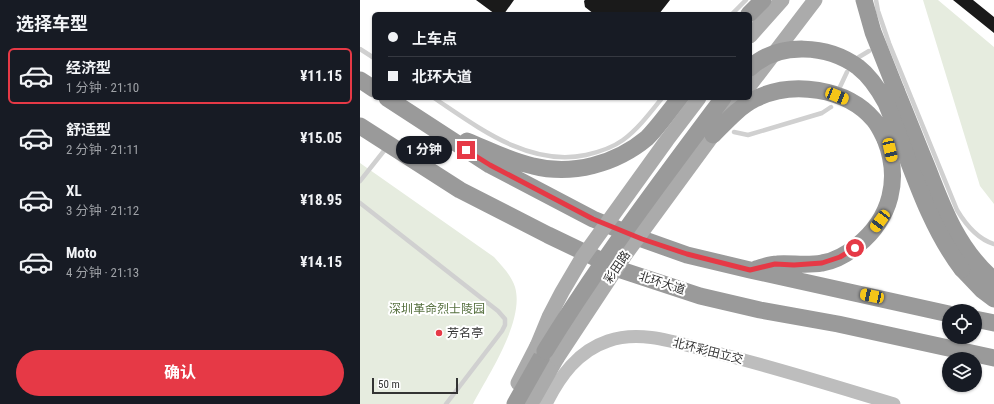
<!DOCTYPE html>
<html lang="zh">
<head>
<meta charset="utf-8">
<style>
	:root { --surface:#171b24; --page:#242831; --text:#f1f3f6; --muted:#9ea1a6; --line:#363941; --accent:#e63946 }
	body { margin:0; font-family:"Roboto Condensed","Noto Sans SC",sans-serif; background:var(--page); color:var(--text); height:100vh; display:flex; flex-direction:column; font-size:15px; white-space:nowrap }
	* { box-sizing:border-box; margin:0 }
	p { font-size:13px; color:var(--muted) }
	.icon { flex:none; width:22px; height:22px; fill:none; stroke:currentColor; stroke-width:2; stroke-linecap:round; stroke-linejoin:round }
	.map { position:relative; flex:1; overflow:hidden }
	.drawer { display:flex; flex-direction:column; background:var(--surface); width:360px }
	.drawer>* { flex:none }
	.top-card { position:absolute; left:12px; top:12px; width:380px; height:88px; border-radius:6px; box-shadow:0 1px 3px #0004; display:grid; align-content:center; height:88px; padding:0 16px; background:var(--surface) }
	.tools { position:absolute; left:582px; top:304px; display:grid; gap:8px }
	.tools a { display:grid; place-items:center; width:40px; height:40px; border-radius:50%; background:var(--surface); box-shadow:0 1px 3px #0004; font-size:20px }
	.scale { position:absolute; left:12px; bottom:10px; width:86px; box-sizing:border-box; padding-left:4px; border:2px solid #333; border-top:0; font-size:11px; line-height:14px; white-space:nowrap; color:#333; -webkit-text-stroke:3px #fff; paint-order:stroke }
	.end { position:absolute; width:18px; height:18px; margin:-9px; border:5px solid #e63946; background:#fff; box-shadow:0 0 0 2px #fff }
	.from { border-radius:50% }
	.bubble { position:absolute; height:28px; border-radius:14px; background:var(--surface); box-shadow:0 1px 3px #0004; font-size:13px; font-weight:700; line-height:28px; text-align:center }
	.car { position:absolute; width:12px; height:24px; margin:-12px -6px; border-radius:5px; box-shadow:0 0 3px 1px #0007; background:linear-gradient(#f5c518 24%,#345 0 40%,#f5c518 0 76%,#345 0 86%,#f5c518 0) }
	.top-card b { display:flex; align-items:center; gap:14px; height:38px; font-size:15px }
	.top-card b+b { border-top:1px solid var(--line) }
	.top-card i { width:10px; height:10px; background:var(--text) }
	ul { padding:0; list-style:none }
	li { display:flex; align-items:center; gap:12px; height:56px; margin:0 8px 6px; padding:0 8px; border:2px solid transparent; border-radius:6px }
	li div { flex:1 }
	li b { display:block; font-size:15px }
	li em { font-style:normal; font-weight:700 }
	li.selected { border-color:var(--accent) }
	li>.icon { width:36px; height:36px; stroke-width:1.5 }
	h2 { padding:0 16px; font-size:18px; line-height:48px }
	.button { display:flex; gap:8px; margin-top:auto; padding:8px 16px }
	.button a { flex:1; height:46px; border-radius:24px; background:var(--accent); color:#fff; font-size:16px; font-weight:700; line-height:46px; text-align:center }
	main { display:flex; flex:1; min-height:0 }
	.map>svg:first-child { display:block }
	.green { fill:#e6ecdf }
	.building { fill:#1a1a1a }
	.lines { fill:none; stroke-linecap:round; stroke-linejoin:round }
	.lane { stroke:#d0d0d0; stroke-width:4.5 }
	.secondary { stroke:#bdbdbd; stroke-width:13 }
	.primary { stroke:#ababab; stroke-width:15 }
	.highway { stroke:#9a9a9a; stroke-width:17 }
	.primary-bridge { stroke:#ababab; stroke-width:15 }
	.highway-bridge { stroke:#9a9a9a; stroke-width:17 }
	.route { stroke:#e63946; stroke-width:5 }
	.poi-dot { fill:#e63946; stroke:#fff; stroke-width:1.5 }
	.labels { text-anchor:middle; stroke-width:4; stroke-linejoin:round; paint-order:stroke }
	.street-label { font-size:12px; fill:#333; stroke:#fff }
	.park-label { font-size:12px; fill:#56703f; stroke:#fff }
	.poi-label { font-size:12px; fill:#333; stroke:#fff; text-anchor:start }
</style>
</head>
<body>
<main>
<section class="drawer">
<h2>选择车型</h2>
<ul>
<li class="selected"><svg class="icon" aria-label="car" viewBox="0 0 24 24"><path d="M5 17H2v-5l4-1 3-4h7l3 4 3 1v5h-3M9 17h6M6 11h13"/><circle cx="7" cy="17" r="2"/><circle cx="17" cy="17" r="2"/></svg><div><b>经济型</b><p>1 分钟 · 21:10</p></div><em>¥11.15</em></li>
<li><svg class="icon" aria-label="car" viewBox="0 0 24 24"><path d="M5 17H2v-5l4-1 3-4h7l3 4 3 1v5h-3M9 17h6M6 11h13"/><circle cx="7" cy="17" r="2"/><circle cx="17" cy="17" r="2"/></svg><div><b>舒适型</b><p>2 分钟 · 21:11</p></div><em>¥15.05</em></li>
<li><svg class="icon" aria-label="car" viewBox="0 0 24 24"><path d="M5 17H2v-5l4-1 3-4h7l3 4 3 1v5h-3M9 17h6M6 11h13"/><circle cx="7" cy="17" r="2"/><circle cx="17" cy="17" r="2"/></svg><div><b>XL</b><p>3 分钟 · 21:12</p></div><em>¥18.95</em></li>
<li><svg class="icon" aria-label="car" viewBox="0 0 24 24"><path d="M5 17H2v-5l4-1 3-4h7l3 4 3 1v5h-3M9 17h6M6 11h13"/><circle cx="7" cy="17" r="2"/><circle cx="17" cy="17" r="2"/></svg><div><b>Moto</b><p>4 分钟 · 21:13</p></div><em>¥14.15</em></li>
</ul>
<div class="button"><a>确认</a></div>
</section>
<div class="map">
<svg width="634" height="404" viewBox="0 0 634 404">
	<rect width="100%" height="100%" fill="#fff"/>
	<path class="green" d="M563,0H578L634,47V204L620,186Z
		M0,163L134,257C142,266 151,275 155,287C165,321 128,375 113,404H0Z"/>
	<path class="building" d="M116,0H154L144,14H135Z
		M225,0H310L299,14H234L225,7L224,1Z
		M593,0H613L634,17V33Z"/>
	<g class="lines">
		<path class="lane" d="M516,0L518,11L529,43L597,210C606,225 617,239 634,244
			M372,14L386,0
			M0,49L14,58
			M499,57L509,51
			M479,89L487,72
			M74,98C119,128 169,167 226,155C239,152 252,148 263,140C278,129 290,113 302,98
			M374,132L388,135L462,113L471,107
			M0,181L27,147
			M0,203L138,311L145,319V325L142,331L86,404"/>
		<path class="secondary" d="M186,404C200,376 218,351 248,341C282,329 320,344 353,352C414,367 474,386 534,404"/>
		<path class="primary" d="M390,36L422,0
			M390,85L455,0
			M158,383L177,346
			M171,404L197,358"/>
		<path class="highway" d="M389,14L403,0
			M0,80L14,89
			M536,90C547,116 557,143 568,169C584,211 599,250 634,280
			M27,98L130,165L233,219L282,239L327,255L390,270L589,314
			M0,126L100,190L188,235L261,270L340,296L400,310L478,324L634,358
			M107,141C129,150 150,161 173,166C212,176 256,164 287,138C299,126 309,111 320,98
			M396,269C403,267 410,264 417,264C432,263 447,266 462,263C475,261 487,254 498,245C531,218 541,179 525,139
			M602,269L622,290L634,299
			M615,319L634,323
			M155,404L185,351"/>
		<path class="primary-bridge" d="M177,346L189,317L202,292L222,258L307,140L339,98
			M197,358L265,255L380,98"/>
		<path class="highway-bridge" d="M504,0L513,32L536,90
			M390,68C419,41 468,45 498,67C511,77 519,90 526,103C549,158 566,222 602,269
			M353,135C366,122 379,107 395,99C432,80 487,88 514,120C519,126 522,133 525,139
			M185,351C239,263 301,181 363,98"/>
	</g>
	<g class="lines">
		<path class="route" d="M106,150L130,165L233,219L282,239L327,254L390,270L415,264L434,265L462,263L480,257L495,248"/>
	</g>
	<circle class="poi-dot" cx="79" cy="333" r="4"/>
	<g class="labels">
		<g class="street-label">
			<text transform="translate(257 267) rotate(-56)" y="4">彩田路</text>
			<text transform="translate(302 283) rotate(18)" y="4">北环大道</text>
			<text transform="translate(348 351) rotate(14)" y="4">北环彩田立交</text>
		</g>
		<g class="park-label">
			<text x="77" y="313">深圳革命烈士陵园</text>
		</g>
		<g class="poi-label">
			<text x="87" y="337">芳名亭</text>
		</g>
	</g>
</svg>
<div class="tools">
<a><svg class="icon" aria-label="locate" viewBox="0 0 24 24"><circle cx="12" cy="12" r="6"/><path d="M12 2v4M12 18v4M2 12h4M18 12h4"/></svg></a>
<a><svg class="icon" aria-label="layers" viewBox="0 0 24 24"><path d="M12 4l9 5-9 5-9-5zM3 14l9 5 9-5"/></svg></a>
</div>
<div class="scale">50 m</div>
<i class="end from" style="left:495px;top:248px"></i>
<i class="end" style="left:106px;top:150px"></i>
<div class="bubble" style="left:36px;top:136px;width:56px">1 分钟</div>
<i class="car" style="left:477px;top:96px;rotate:112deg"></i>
<i class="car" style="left:530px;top:150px;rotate:167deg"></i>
<i class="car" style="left:520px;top:221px;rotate:217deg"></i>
<i class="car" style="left:512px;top:296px;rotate:282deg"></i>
<div class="top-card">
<b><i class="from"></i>上车点</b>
<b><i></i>北环大道</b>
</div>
</div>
</main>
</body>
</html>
